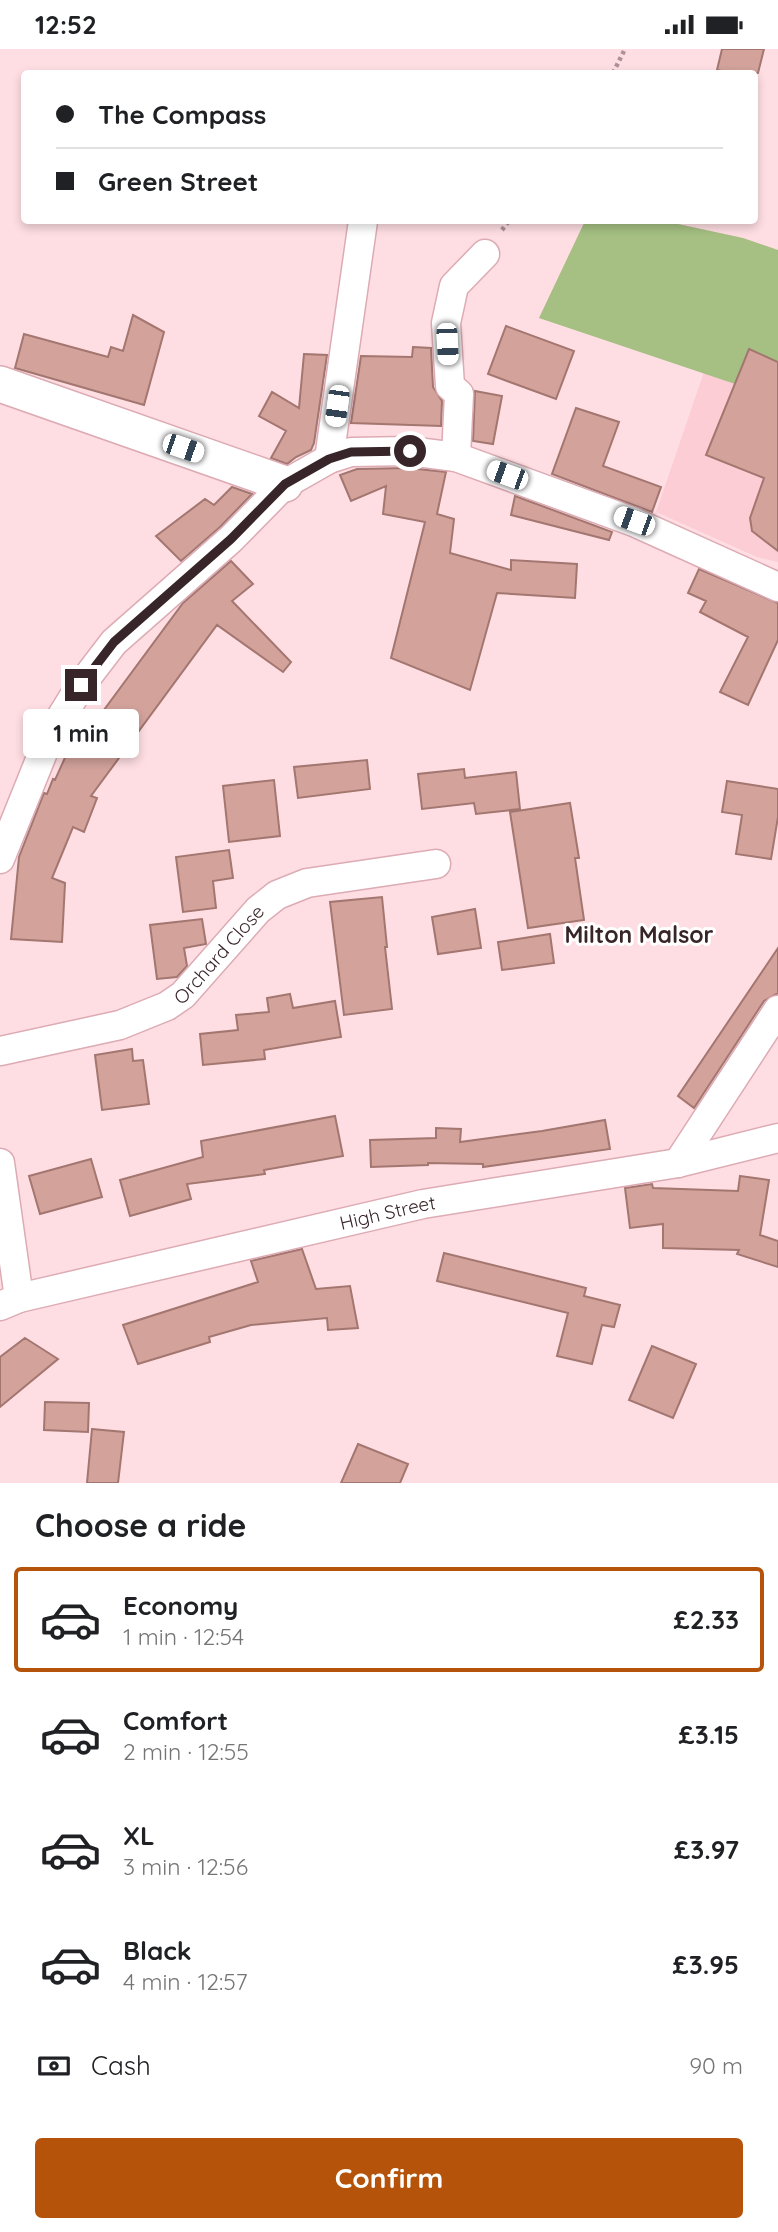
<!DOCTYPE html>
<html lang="en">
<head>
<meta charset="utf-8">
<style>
	:root { --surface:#fff; --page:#f6f6f6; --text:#202124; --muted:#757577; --line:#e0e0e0; --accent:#b45309 }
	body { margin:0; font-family:Quicksand,sans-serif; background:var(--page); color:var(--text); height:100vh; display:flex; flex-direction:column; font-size:26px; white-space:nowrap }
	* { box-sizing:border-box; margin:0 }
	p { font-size:23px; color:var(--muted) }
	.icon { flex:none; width:38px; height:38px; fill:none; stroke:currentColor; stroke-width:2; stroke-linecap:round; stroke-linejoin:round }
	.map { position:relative; height:1434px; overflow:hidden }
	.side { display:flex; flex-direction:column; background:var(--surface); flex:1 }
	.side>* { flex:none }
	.banner { position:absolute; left:21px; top:21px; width:737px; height:154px; border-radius:7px; box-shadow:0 4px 10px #0003; display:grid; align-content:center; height:154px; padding:0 35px; background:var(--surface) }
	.end { position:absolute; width:32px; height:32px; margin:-16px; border:9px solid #382529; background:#fff; box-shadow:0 0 0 4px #fff }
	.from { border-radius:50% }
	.bubble { position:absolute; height:49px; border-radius:7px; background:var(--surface); box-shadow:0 4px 10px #0003; font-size:23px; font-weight:800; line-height:49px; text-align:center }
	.car { position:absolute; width:21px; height:42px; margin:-21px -10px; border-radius:9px; box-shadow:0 0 5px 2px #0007; background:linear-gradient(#fff 24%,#345 0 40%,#fff 0 76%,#345 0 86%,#fff 0) }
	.banner b { display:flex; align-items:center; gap:24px; height:66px; font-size:26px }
	.banner b+b { border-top:2px solid var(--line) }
	.banner i { width:18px; height:18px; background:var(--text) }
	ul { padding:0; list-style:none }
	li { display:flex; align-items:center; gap:21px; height:105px; margin:0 14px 10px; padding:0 21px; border:4px solid transparent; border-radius:7px }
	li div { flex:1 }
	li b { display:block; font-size:26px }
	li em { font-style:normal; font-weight:800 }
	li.current { border-color:var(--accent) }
	li>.icon { width:63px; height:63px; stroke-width:1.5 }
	h2 { padding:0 35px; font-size:32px; line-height:84px }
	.pay { display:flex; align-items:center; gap:18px; height:77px; padding:0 35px; font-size:26px }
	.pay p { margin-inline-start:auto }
	.button { display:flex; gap:14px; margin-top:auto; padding:14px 35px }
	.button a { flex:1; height:80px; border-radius:7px; background:var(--accent); color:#fff; font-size:28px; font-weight:800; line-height:80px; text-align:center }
	.status { display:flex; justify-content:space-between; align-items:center; height:49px; padding:0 35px; background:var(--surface); direction:ltr }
	.status svg { height:19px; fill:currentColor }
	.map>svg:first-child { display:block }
	.built { fill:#fdcdd5 }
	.green { fill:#a5c082 }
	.building { fill:#d2a29b; stroke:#a37670; stroke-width:2 }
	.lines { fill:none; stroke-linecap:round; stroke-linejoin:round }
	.minor-casing { stroke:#ddabb4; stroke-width:31 }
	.tertiary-casing { stroke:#ddabb4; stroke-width:38 }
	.path { stroke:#ac9196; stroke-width:4.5; stroke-dasharray:3.5 3.5; stroke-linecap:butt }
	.minor { stroke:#fff; stroke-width:28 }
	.tertiary { stroke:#fff; stroke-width:35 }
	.route { stroke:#382529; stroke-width:9 }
	.labels { text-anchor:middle; stroke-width:6; stroke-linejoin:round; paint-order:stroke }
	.street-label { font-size:19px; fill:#382529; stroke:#fff }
	.quarter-label { font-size:23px; font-weight:bold; fill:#382529; stroke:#fff }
</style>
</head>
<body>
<div class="status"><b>12:52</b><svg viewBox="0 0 49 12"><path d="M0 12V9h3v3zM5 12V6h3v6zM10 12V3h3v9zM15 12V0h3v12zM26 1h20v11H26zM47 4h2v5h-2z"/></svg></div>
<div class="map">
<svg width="778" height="1434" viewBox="0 0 778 1434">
	<rect width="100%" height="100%" fill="#fedee3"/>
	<path class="built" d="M585,172H664L743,189L778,201V513L757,508L656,463L704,323L539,269Z"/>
	<path class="green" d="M585,172H664L743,189L778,201V313L749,300L735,335L539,269Z"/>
	<path class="building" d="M722,0H764L758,24H731L717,21Z
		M133,266L164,283L144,356L15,319L24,285L108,308L111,298L123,302Z
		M506,277L574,302L556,350L488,325Z
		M413,298L431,299L433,338L442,352L441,377L351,374L361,307L412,308Z
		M749,300L778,313V502L752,482L750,469L764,429L706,406Z
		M304,305L327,306L314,394L311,401L296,408L287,415L271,409L286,382L259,367L272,343L299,359Z
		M475,342L502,347L493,395L473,392Z
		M576,359L619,373L603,417L661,438L652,463L552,425Z
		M408,419L446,423L437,465L454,470L450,504L511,521V511L577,515L575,549L497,544L470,641L391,609L425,473L383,465L386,437L351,452L340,426L357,420Z
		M232,438L252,445L220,478L181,512L156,487L205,450L214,456Z
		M515,447L612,483L609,491L511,466Z
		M231,512L253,535L232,552L291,613L283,623L217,576L91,747L97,749L84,783L73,778L52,829L65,834L62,893L11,890L19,808L44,744L47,745L53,730L55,731L72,693L78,696L183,554Z
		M699,520L778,554V591L748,656L720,643L748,588L700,563L706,552L688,544Z
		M367,711L370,740L298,749L294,718Z
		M464,720L465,729L516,723L520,760L476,765L474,754L422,760L418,725Z
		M274,731L280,787L229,793L223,737Z
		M727,732L778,740V768L771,810L736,805L742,766L722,763Z
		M570,754L579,809H575L584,871L528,879L510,763Z
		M229,801L233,829L213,832L216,859L183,863L176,808Z
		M382,848L387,898H385L392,960L344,966L330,853Z
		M475,860L481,899L438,905L432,868Z
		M202,870L206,895L184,899L187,917L177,928L157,930L150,876Z
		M550,885L554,914L502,921L498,893Z
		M778,899V944L764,952L694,1059L678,1047Z
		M290,945L293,959L335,952L341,988L264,1001L265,1010L203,1016L200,985L238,981L236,966L269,963L267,949Z
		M132,1000L133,1012L143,1011L149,1055L102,1061L95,1006Z
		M335,1067L343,1107L264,1121L265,1125L187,1135L191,1150L130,1167L120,1131L203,1108L201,1092Z
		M605,1071L610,1100L483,1118V1115L428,1114V1116L371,1118L370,1091L436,1089V1079L461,1080L460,1093L542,1082Z
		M91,1110L102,1148L40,1165L29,1127Z
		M740,1127L769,1131L760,1186L778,1192V1218L737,1205L739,1201L663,1199V1175L630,1179L625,1139L652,1135L653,1139L738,1142Z
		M302,1200L316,1240L350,1237L358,1279L328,1281L327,1269L251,1276L209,1288L210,1293L138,1315L123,1276L258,1233L251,1212Z
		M444,1204L586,1239L584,1247L620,1256L614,1278L602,1276L592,1315L557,1307L568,1264L437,1232Z
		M25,1289L58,1310L0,1358V1308Z
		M652,1297L696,1315L673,1369L629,1351Z
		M45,1353L89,1354L88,1383L44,1381Z
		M92,1380L124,1383L118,1434H87Z
		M358,1395L408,1415L400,1434H341Z"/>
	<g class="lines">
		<defs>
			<g id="minor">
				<path d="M456,408L459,345L450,337L446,274L454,237L485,205"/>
				<path d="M329,410L363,172"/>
				<path d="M0,810L50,686L81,636L114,593L231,490L285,435L329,410L351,403L409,402L456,408L634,473L778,538"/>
				<path id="s1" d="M0,1002L120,976L167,957L183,946L258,861L277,846L307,834L436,815"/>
				<path d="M0,1114L19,1249"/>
				<path d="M678,1114L778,961"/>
				<path id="s2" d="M0,1257L19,1249L423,1155L678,1114L778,1089"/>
			</g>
			<path id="tertiary" d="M0,335L285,435"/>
		</defs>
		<use href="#minor" class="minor-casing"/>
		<use href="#tertiary" class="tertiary-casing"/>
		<path class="path" d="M613,24L625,0
			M502,181L509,172"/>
		<use href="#minor" class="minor"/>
		<use href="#tertiary" class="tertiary"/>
	</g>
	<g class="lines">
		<path class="route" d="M81,636L114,593L231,490L285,435L329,410L351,403L410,402"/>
	</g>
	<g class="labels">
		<g class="street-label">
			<text dy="7" stroke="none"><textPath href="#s1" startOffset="247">Orchard Close</textPath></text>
			<text dy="7" stroke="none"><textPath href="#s2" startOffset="399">High Street</textPath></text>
		</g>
		<g class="quarter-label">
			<text x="639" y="894">Milton Malsor</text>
		</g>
	</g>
</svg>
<i class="end from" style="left:410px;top:402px"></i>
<i class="end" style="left:81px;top:636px"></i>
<div class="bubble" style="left:23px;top:660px;width:116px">1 min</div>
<i class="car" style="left:447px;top:295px;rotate:177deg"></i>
<i class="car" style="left:337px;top:357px;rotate:188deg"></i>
<i class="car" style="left:183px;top:399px;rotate:109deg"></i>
<i class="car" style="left:507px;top:426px;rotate:290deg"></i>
<i class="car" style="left:634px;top:472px;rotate:290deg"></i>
<div class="banner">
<b><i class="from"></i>The Compass</b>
<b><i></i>Green Street</b>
</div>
</div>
<section class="side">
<h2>Choose a ride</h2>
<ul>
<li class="current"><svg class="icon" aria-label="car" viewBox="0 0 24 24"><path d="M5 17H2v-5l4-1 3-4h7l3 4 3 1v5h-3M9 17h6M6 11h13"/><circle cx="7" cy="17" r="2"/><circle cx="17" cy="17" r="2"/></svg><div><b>Economy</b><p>1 min · 12:54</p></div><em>£2.33</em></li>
<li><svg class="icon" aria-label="car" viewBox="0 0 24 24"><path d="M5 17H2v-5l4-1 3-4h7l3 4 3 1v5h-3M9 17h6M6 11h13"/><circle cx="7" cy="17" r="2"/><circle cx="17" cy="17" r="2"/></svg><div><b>Comfort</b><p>2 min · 12:55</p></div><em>£3.15</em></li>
<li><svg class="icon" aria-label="car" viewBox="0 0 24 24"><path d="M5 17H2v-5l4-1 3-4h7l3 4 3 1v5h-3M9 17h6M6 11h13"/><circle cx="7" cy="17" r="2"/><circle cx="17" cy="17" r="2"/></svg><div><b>XL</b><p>3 min · 12:56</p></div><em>£3.97</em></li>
<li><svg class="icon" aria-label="car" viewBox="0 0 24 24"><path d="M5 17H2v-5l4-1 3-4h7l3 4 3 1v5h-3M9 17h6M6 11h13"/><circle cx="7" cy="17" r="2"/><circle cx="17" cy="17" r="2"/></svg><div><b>Black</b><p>4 min · 12:57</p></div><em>£3.95</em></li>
</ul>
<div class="pay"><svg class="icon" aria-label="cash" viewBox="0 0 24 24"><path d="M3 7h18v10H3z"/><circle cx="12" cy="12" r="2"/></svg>Cash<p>90 m</p></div>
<div class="button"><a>Confirm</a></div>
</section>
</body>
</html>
